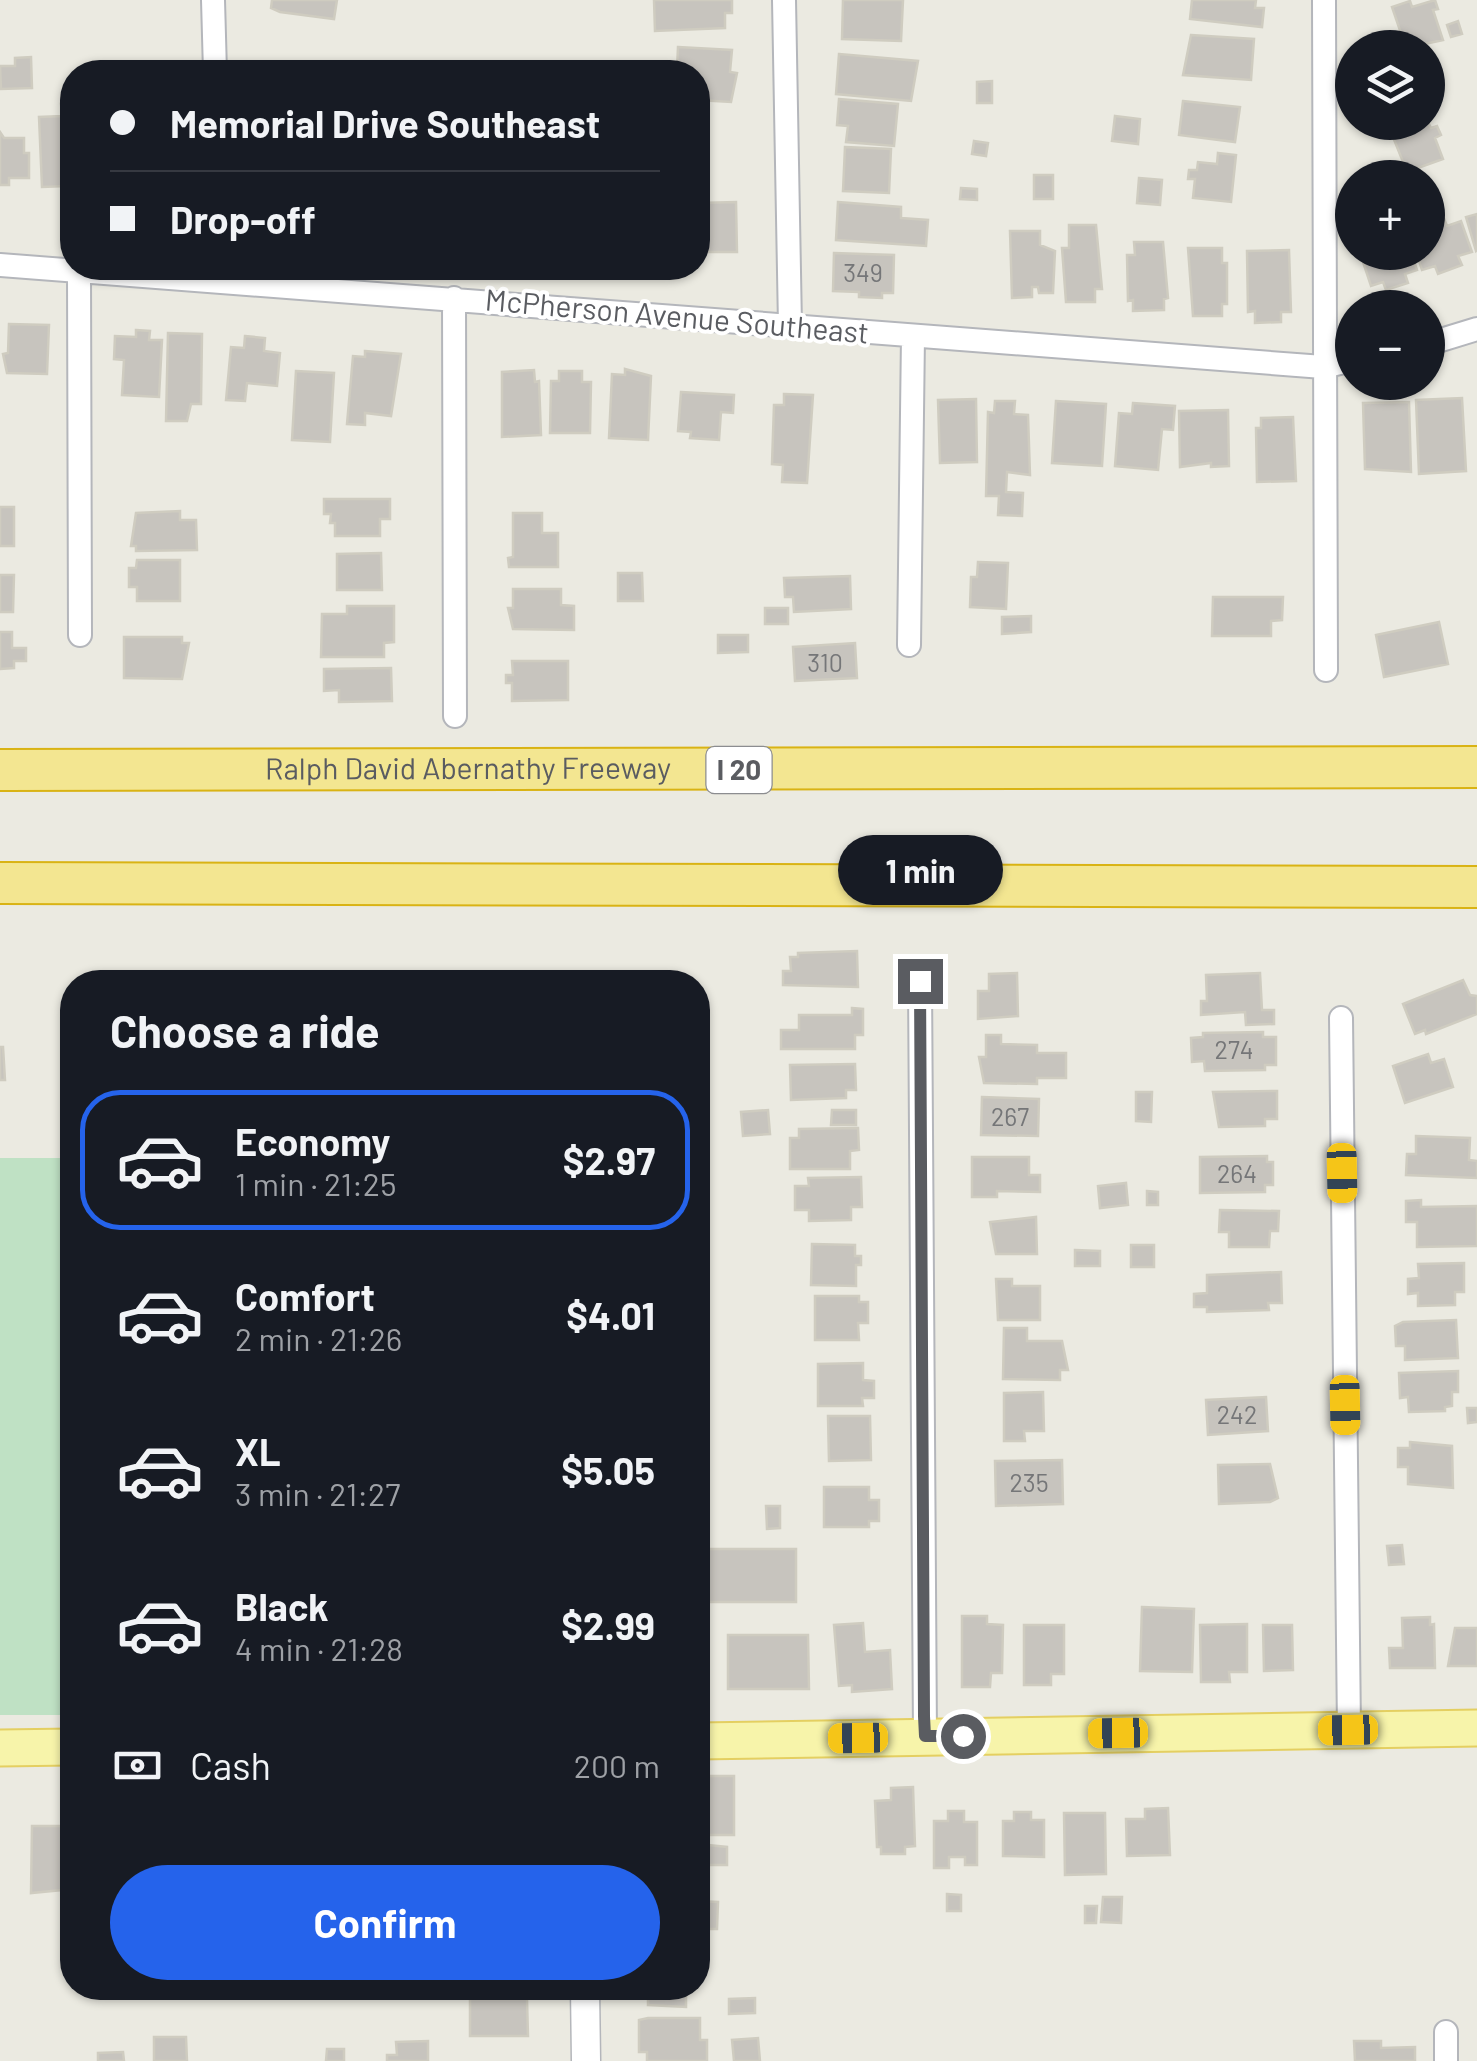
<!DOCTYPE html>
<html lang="en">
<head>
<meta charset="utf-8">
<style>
	:root { --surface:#171b24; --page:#20242c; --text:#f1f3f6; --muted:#9ea1a6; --line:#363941; --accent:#2563eb }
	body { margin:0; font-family:Barlow,sans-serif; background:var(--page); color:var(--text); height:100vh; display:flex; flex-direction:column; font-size:38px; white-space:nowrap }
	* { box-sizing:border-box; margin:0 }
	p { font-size:32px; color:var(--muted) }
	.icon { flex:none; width:55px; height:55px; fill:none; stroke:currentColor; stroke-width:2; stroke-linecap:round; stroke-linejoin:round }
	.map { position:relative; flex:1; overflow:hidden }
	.side { position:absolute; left:60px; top:970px; width:650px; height:1030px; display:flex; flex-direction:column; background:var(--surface); border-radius:40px; box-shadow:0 2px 8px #0004 }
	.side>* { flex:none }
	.top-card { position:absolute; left:60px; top:60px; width:650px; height:220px; border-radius:40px; box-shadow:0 2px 8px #0004; display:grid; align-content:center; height:220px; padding:0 50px; background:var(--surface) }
	.tools { position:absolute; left:1335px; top:30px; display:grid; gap:20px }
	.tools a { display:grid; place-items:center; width:110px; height:110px; border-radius:50%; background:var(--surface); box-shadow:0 2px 8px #0004; font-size:50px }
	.end { position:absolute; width:45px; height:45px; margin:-22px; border:12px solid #5a5c61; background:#fff; box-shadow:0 0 0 5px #fff }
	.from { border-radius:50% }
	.bubble { position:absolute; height:70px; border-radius:35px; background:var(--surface); box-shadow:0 2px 8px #0004; font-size:32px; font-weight:700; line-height:70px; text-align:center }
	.car { position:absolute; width:30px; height:60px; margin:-30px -15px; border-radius:12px; box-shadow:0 0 8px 2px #0007; background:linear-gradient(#f5c518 24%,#345 0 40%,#f5c518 0 76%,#345 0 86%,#f5c518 0) }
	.top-card b { display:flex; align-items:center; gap:35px; height:95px; font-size:38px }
	.top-card b+b { border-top:2px solid var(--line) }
	.top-card i { width:25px; height:25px; background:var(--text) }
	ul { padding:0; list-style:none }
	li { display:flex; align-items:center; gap:30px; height:140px; margin:0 20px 15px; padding:0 30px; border:5px solid transparent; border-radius:40px }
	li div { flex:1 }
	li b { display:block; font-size:38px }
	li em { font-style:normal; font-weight:700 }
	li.active { border-color:var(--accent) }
	li>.icon { width:90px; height:90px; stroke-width:1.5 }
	h2 { padding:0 50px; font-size:45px; line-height:120px }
	.pay { display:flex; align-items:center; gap:25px; height:110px; padding:0 50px; font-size:38px }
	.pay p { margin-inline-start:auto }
	.primary-button { display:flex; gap:20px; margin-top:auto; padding:20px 50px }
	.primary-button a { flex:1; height:115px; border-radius:60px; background:var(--accent); color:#fff; font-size:40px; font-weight:700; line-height:115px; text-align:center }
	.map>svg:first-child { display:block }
	.green { fill:#bfe1c4 }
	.building { fill:#c7c4be; stroke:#cfccc0; stroke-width:2.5 }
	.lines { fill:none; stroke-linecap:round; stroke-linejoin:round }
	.minor-casing { stroke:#b4b6bb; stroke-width:26 }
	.tertiary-casing { stroke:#b4b6bb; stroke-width:31 }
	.primary-casing { stroke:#e4cf61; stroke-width:39 }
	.motorway-casing { stroke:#d9b314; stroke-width:44 }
	.minor { stroke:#fff; stroke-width:22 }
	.tertiary { stroke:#fff; stroke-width:28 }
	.primary { stroke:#f7f4aa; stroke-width:35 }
	.motorway { stroke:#f3e691; stroke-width:40 }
	.route { stroke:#5a5c61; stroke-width:12 }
	.labels { text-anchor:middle; stroke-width:8; stroke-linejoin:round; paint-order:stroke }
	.number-label { font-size:25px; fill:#757678 }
	.shield { fill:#fff; stroke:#8c8d90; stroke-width:2.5 }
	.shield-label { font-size:28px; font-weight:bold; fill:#5a5c61 }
	.street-label { font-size:30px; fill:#5a5c61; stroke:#fff }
</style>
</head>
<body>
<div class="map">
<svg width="1477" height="2061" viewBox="0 0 1477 2061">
	<rect width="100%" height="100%" fill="#ebeae1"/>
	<path class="green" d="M0,1158H72V1715H0Z"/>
	<path class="building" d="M272,0H337L334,19L280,12L271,8Z
		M654,0H732V13H725V28L655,31Z
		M843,0H903L901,41L842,39Z
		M1192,0H1256L1255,8H1264L1262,27L1190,19Z
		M1435,0L1438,9L1433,10L1443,40L1406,48L1392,7L1410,1L1412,7Z
		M1458,21L1462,34L1451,37L1447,25Z
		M1191,35L1254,39L1251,80L1183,75Z
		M678,47L732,50L730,72L737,73L731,102L698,100V72L677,69Z
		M839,54L918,61L911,101L836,94Z
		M31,57L32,88L1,89L0,66H15V58Z
		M1428,59L1440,92L1428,96Z
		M992,81V103H977V82Z
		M839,99L898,104L894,146L846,142L848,126L837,125Z
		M1183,101L1240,107L1235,142L1179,135Z
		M61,104H72V174H67V186L42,187L39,117L62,116Z
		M1115,116L1140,119L1138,144L1112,141Z
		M1429,124L1431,128L1437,126L1441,135L1435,138L1443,159L1407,172L1393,137Z
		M0,132L4,138H24V153H29V178H9V185H0Z
		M974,141L988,143L986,156L972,154Z
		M845,147L891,149L889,193L843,191Z
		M1218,153L1236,155L1231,202L1193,198L1195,179H1188L1189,170H1197L1198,162L1217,164Z
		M1034,175H1053V199H1034Z
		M1139,178L1162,180L1160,205L1137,203Z
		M961,188L977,189V200L960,199Z
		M736,202L737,252H698V203Z
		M838,202L901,207V218L928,220L926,246L836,240Z
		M1441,211L1447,226L1461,221L1472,252L1458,256L1462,265L1438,274L1435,266L1422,270L1416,252H1428V216Z
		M1477,214V250L1476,251L1466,217Z
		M1069,225H1096L1102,289H1095V302H1066L1062,248H1069Z
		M1010,231H1040V245L1055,251L1053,293H1039L1038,287H1032V297L1012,298Z
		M1134,242H1163L1168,298L1164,299V310L1133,311V300L1128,301L1127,255H1135Z
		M1188,248H1222V263H1227V304H1222V316H1193Z
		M1289,250L1291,312H1281V322L1255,323V311L1248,312L1247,251Z
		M1372,252H1411L1417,270L1405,274L1408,283L1386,290L1383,282L1371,286L1361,256Z
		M834,253L894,255L893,293H882V298L859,297V292L833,291Z
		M9,324L49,325L47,374L7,373L3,354L8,353Z
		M136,330L150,331L149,340H162L159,397L122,395L124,360L114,359L115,336L136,337Z
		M168,333L202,334L201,404H191L187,421H166Z
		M245,336L265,338L264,351L280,353L277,386L247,383L245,401L226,400L231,347L244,348Z
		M365,351L401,354L391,416L365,413V425L347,424L353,356L365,357Z
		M625,369L651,376L648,440L609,438L612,374L625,375Z
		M534,370L535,382L539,381L541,435L502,437V372Z
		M296,371L334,373L330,442L292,440Z
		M559,371H582V382H591L590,433H550L551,381H559Z
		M681,392L734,395L733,413L721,412L719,440L690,438L691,432L678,431Z
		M784,394L813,395L807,483L782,482L783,465L772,464L774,405H784Z
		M1462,398L1466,471L1419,474L1416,400Z
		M976,399L977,462L940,463L938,400Z
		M995,401H1015L1014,414L1028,415L1030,475L1007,472L1006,492L1023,493L1022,516L998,515L999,496H986L988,412L994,413Z
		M1056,401L1106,404L1102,466L1052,463Z
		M1409,402L1411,472L1365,469L1363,403Z
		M1133,403L1175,406L1173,430L1162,429L1158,470L1115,466L1119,413L1132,414Z
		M1228,410L1229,466L1211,467V463L1180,467L1179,411Z
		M1293,417L1296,481L1257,482L1256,428H1261V418Z
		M324,499H390V519H380V536H335V523H330L331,514H324Z
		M0,507H14V546H0Z
		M180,511V520H196L197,550L136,551V546H131L136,513Z
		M513,513H542V533H558V567H509L508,558L513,557Z
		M381,553L382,590H337V554Z
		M137,560H180V601H137V587H129V568H136Z
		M978,562L1008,563L1006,609L970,607L971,577H977Z
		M618,573H642L643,601H618Z
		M0,575H14L13,612H0Z
		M850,576L851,609L794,612L793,597H785L784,578Z
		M513,589H561V605L574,606V630L513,629L508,608H513Z
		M1213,597H1283L1282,620L1271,621V636H1212Z
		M347,606H394V642L384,643V657H321L322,614H347Z
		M765,608H788V624H765Z
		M1031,616V632L1002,634V617Z
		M1439,622L1448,664L1384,677L1376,635Z
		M0,632H12V648H26V661H14V668L0,669Z
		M718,635H748V652L718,653Z
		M124,637H182V643H189L182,679L124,678Z
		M855,643L857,678L795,681L793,647Z
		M512,661H568V700L512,701V683H506V675H513Z
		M391,668L392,701L339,702V690L324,691V669Z
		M857,951L858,987L783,985V971H791L790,957H798V953Z
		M1017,973L1018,1016L978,1019V991H989V974Z
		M1260,973L1262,1010H1274V1024L1246,1025L1245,1012L1201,1015V1001H1207L1206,975Z
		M389,976L394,982H316V980Z
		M1463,980L1470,995L1477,996V1014L1426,1034L1425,1030L1415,1034L1403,1004Z
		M852,1008L863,1009V1035H855V1049H781V1030H799V1015H852Z
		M1263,1032V1037H1276V1065H1265V1070L1205,1071L1204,1061L1192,1062L1191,1038L1203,1037V1033Z
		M986,1035H1001V1044L1037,1045V1053H1066V1078H1037V1084L984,1083L979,1057H986Z
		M0,1047H3L5,1080H0Z
		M1428,1054L1431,1063L1444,1059L1453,1087L1405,1103L1393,1066Z
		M855,1064L856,1090H846V1098L791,1100L790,1065Z
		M1277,1091V1119H1265V1126L1219,1127L1213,1092Z
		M1136,1092H1152L1151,1122L1136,1121Z
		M982,1097L1039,1099L1038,1136L981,1135Z
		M768,1110L770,1134L743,1136L741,1112Z
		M832,1110H856V1125H831Z
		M858,1128L859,1150L850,1151V1169H790V1138H799V1129Z
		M1416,1136L1470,1138L1469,1160L1477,1161V1178L1406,1175L1407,1154H1416Z
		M1267,1156V1162H1273V1185H1265V1192L1200,1193V1157Z
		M972,1157H1029V1175H1040V1192L997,1191V1197H972Z
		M861,1177L862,1207H851V1220L809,1221V1210H795V1186H809L808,1178Z
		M1126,1183L1128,1205L1100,1208L1098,1186Z
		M1147,1191L1158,1192V1205H1147Z
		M1421,1200V1207L1477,1206V1246L1417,1247V1222H1406V1201Z
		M1220,1210L1279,1211L1278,1231H1270L1269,1247H1229V1232H1219Z
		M1036,1217L1037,1254H996L990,1222Z
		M812,1244L855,1245V1256H861V1265H856V1286L811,1285Z
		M1131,1245H1154V1267H1131Z
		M1075,1250L1100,1251V1266H1075Z
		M1464,1263V1292H1455V1305L1418,1306V1293L1408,1294V1279L1419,1278L1418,1264Z
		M1281,1272L1282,1303H1268L1269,1310L1207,1312V1307H1194V1294L1207,1293V1275Z
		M996,1279H1012V1286H1040V1320H998Z
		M815,1296H859V1302H868V1323H858L859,1340H815Z
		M1456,1320L1458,1358L1405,1360V1346H1396L1395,1326L1403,1322Z
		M1004,1328H1027V1341H1062L1068,1370H1060V1380L1003,1379Z
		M863,1363V1380L874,1381V1398H862L863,1406H818V1364Z
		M1458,1371V1392H1452V1406L1445,1407V1411L1409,1412L1408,1397L1400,1398L1399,1373Z
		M1043,1392L1044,1431H1024L1025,1441H1004V1393Z
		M1266,1397L1268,1431L1208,1435L1206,1400Z
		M1467,1408H1477V1422L1468,1423Z
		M828,1416H870L871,1460L829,1461Z
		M1410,1442L1452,1446L1453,1488L1408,1484V1467H1398V1448H1410Z
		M1062,1460L1063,1504L996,1506L995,1461Z
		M1270,1464L1278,1498L1270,1502L1219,1504L1218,1465Z
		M824,1487H869V1500H879V1521H869V1527H824Z
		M766,1506H780V1528L767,1529Z
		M1402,1545L1404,1564L1389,1565L1387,1546Z
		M704,1549H796V1602H704Z
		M1142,1607L1194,1609L1192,1672L1140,1671Z
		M962,1616H987V1624L1003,1625L1002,1673H991L990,1687H962Z
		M1430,1617V1625L1434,1624L1435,1668H1390L1389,1648H1403L1402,1618Z
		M863,1623L865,1652L890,1650L892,1689L852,1692V1685L839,1686L834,1625Z
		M1247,1624V1672H1229L1230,1682H1201L1200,1625Z
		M1024,1625H1064V1674H1051V1685H1024Z
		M1263,1625H1292L1293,1670L1264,1671Z
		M1455,1628H1477V1666H1448Z
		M728,1635H808L809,1689H728Z
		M698,1637H707V1690H698Z
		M698,1776H734V1835H698Z
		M913,1787L915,1846L905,1847V1854H881V1847H877L875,1801L891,1800V1788Z
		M1168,1808L1170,1855L1127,1856L1126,1819H1145V1809Z
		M948,1811H964V1822H977V1865H965V1857H949V1868H934V1821H948Z
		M1014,1812H1031V1820H1044V1857L1003,1856V1821H1014Z
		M1064,1813H1105L1106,1874L1065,1875Z
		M32,1826H72V1889L31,1893Z
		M698,1844L727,1847V1865H702V1881H698Z
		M947,1894L961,1895V1911H947Z
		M1103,1897H1122L1121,1923L1101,1922Z
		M698,1901L718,1902L717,1929H705L704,1944H698Z
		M1085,1906H1097L1096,1923H1085Z
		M638,1988H686V2007L648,2005V1992H638Z
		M755,1998V2013L729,2014V1999Z
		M470,1999H527L528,2036H470Z
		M648,2018H700V2040H707V2061H647V2052H639V2020Z
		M154,2037H186L187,2061H154Z
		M758,2038L760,2061H734L732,2040Z
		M428,2041V2061H387V2055H397L396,2042Z
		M1354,2041H1381V2048L1415,2047V2061H1355Z
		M327,2049H344V2061H326Z
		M123,2052L124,2061H98V2053Z"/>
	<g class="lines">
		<defs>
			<path id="minor" d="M213,0L215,72
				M784,0L790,326
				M1324,0L1326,670
				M0,265L1323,367L1352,360
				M79,272L80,635
				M454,298L455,716
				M1428,344L1477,329
				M909,645L913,336
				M920,981L925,1736
				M1341,1018L1349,1729
				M1446,2032V2061"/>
			<path id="tertiary" d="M585,1988L586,2061"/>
			<path id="primary" d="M698,1741L1477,1728
				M0,1748L72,1747"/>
			<g id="motorway">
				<path id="s1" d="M0,770L1477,767"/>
				<path d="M0,883L1477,887"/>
			</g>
		</defs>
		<use href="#minor" class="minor-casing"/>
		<use href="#tertiary" class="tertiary-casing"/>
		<use href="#primary" class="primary-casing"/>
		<use href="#motorway" class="motorway-casing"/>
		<use href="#minor" class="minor"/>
		<use href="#tertiary" class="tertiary"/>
		<use href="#primary" class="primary"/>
		<use href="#motorway" class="motorway"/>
	</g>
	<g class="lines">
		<path class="route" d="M920,981L924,1716L925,1736H963"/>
	</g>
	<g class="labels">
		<g class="number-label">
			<text x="863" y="282">349</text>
			<text x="825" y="672">310</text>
			<text x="1234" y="1059">274</text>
			<text x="1010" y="1126">267</text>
			<text x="1237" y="1183">264</text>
			<text x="1237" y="1424">242</text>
			<text x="1029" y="1492">235</text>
		</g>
		<rect class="shield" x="706.5" y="747" width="65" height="46" rx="8"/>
		<g class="shield-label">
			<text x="739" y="780">I 20</text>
		</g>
		<g class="street-label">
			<text transform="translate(677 317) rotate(5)" y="10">McPherson Avenue Southeast</text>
			<text dy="10" stroke="none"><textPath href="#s1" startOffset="468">Ralph David Abernathy Freeway</textPath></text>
		</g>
	</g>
</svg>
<div class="tools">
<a><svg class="icon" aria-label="layers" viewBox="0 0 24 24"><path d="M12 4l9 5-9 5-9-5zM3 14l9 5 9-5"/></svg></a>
<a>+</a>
<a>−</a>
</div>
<i class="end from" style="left:963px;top:1736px"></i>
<i class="end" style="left:920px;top:981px"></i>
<div class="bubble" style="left:838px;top:835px;width:165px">1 min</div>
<i class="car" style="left:1342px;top:1173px;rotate:179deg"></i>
<i class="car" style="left:1345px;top:1405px;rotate:179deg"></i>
<i class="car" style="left:1348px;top:1730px;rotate:269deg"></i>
<i class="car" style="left:1118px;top:1733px;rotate:269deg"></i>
<i class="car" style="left:858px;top:1738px;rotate:269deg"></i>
<div class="top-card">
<b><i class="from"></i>Memorial Drive Southeast</b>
<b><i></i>Drop-off</b>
</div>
<section class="side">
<h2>Choose a ride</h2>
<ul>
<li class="active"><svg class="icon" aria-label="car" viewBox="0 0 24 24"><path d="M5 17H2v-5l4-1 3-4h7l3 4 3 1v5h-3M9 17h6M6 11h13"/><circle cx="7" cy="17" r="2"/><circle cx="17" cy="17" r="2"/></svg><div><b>Economy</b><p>1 min · 21:25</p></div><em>$2.97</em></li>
<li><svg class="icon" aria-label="car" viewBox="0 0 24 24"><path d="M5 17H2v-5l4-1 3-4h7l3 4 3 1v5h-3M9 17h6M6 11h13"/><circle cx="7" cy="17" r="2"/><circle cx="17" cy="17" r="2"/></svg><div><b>Comfort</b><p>2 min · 21:26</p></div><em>$4.01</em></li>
<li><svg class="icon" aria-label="car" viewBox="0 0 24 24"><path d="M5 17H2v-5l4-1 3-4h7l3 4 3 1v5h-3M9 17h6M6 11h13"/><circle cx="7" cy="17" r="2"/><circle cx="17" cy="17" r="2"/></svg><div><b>XL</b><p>3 min · 21:27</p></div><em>$5.05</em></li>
<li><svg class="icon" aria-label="car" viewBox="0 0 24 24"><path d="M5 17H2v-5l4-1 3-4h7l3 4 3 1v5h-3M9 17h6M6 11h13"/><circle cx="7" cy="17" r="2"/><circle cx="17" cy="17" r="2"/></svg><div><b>Black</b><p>4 min · 21:28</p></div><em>$2.99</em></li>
</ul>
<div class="pay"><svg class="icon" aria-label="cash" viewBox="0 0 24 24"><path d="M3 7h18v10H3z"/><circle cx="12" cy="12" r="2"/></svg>Cash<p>200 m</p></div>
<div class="primary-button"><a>Confirm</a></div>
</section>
</div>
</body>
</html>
